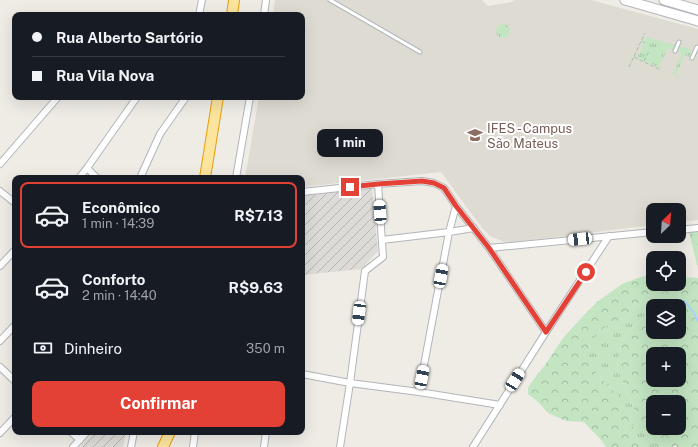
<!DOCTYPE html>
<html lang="pt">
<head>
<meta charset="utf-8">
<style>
	:root { --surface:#171b24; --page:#242831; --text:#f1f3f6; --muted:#9ea1a6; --line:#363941; --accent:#e34036 }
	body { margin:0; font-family:"Public Sans",sans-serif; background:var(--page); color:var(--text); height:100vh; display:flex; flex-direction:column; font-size:15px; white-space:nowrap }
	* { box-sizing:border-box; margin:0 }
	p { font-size:13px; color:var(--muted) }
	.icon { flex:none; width:22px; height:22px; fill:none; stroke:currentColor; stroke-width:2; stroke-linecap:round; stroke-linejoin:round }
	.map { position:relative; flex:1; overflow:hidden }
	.sheet { position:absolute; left:12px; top:175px; width:293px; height:260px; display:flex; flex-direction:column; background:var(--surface); border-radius:8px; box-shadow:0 4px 16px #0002 }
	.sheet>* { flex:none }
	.banner { position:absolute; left:12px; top:12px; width:293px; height:88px; border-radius:8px; box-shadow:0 4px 16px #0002; display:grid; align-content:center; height:88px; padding:0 20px; background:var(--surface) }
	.needle { width:26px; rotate:25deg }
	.controls { position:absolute; left:646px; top:203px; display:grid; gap:8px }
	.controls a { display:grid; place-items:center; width:40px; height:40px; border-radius:8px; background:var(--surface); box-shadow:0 4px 16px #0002; font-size:20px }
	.end { position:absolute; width:18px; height:18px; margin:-9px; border:5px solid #e34036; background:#fff; box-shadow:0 0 0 2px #fff }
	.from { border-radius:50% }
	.bubble { position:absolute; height:28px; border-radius:8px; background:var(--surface); box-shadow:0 4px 16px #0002; font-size:13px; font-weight:700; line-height:28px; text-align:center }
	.car { position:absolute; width:12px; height:24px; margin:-12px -6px; border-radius:5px; box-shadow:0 0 3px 1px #0007; background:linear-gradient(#fff 24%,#345 0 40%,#fff 0 76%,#345 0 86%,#fff 0) }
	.banner b { display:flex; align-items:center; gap:14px; height:38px; font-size:15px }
	.banner b+b { border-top:1px solid var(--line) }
	.banner i { width:10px; height:10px; background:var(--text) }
	ul { padding:7px 0 0; list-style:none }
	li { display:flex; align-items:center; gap:12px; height:66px; margin:0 8px 6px; padding:0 12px; border:2px solid transparent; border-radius:8px }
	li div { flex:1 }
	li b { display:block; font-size:15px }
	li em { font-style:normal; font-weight:700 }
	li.active { border-color:var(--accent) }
	li>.icon { width:36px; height:36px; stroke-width:1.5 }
	.pay { display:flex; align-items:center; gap:10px; height:44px; padding:0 20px; font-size:15px }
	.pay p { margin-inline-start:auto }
	.action { display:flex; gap:8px; margin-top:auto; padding:8px 20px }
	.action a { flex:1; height:46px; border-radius:8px; background:var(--accent); color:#fff; font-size:16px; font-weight:700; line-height:46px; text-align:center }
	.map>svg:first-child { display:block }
	.industrial { fill:url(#industrial-furrows) }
	.education { fill:#dedbd3 }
	.grass { fill:url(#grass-tufts) }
	.forest { fill:url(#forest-crowns); fill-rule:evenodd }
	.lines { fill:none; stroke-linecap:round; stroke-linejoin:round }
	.stream { stroke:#a7d9fc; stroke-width:2 }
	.service-casing { stroke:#b2b5b9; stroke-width:5 }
	.minor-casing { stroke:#b2b5b9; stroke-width:8 }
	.secondary-casing { stroke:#b3b7bb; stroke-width:11 }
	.trunk-casing { stroke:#ea9f08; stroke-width:12 }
	.path { stroke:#9bc5a6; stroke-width:1; stroke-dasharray:4 2; stroke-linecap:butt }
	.service { stroke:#fff; stroke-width:3 }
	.minor { stroke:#fff; stroke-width:6 }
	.secondary { stroke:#fff; stroke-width:9 }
	.trunk { stroke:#fae49e; stroke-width:10 }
	.route { stroke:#e34036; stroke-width:5 }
	.labels { text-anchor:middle; stroke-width:4; stroke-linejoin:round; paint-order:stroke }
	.education-label { font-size:13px; fill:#785e54; stroke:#fff; text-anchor:start }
</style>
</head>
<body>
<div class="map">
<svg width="698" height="447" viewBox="0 0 698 447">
	<defs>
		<pattern id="industrial-furrows" width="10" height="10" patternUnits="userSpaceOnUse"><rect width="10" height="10" fill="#dddbd7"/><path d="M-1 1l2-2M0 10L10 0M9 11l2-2" fill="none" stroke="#b6b5b2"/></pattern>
		<pattern id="grass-tufts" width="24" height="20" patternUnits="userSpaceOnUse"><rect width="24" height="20" fill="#c3e5c2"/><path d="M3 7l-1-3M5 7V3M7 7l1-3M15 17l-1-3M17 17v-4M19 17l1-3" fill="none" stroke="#a2bda1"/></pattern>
		<pattern id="forest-crowns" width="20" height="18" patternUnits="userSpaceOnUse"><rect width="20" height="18" fill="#c3e5c2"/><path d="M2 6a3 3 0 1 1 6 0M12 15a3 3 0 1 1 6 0" fill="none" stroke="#a2bda1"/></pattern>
	</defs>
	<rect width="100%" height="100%" fill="#eeece5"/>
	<path class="industrial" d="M372,188L378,251L361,269L302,275V196Z
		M94,432H126L123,447H80Z"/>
	<path class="education" d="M275,0H482L488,6L512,2L514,0H591L698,29V220L679,222V210H653V225L507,243L490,236L482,228L441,172L302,187V178H245L259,97H302V15H273Z"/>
	<path class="grass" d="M496 31a7 7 0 1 1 14 0a7 7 0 1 1-14 0Z
		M647,37L675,45L673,50L668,48L659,66L661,67L660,68L637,57Z
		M680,46L692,50L689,57L685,55L676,74L680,76V77L669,72V71L673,73L682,54L678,52Z
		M698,227V269L688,228Z
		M656,284H669L639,322L630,330L622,343L617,368L644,432L657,447H647L636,437L617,394L608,386L598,375L589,362V353L590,341L595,335L605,327L628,316L643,300L652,295L657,289Z"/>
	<path class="forest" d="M652,274L653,284H656L658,289L652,295L643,300L628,316L605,327L595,335L590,341L589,353V362L598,375L608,386L617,394L625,405L636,437L647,447H606L601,440L584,422L566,421L548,413L538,402L528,394V388L533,380L545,365L563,338L584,315L597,302L622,284L638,278Z
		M679,277L698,278V447H677L676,445L673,447H657L644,432L617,368L622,343L630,330L639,322L669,284H679ZM653,306H679V332H653ZM653,354H679V380H653ZM653,402H679V428H653Z"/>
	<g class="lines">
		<path class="stream" d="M684,300L694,313L698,321"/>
		<defs>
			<path id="service" d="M330,0L420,52
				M675,51L679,42
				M692,58L697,47"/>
			<path id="minor" d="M199,15L202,0
				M264,15L266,0
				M0,164L58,97
				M87,168L97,178
				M79,178L87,168L137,97
				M140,178L160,134L186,97
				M236,178L250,97
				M0,191L15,203
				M302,192L378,184L422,181L434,183L444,188L456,206L489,248L546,332
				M679,230L698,228
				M382,240L449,232L474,228
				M489,248L653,232
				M0,266L15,250
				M0,341L15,325
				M0,367L15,381
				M302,374L350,383L419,392L500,405
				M419,392L449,232L456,206
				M71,432L80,440
				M0,433L15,417
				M73,447L87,432
				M131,447L134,432
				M193,447L195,432
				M264,447L266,432
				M340,447L350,383L365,271L383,257L378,184
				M473,447L546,332L609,236"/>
			<path id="secondary" d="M625,0L698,21
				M664,0L698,10"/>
			<path id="trunk" d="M232,15L234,0
				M205,178L218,97
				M163,447L170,432"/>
		</defs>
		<use href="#service" class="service-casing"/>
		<use href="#minor" class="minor-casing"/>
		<use href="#secondary" class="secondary-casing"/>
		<use href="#trunk" class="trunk-casing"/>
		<path class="path" d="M642,41L645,43
			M634,57L661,70
			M644,61L649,51
			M629,67L645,33"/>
		<use href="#service" class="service"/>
		<use href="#minor" class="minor"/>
		<use href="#secondary" class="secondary"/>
		<use href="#trunk" class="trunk"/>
	</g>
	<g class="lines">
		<path class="route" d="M350,187L378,184L422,181L434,183L444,188L456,206L489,248L546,332L586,272"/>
	</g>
	<defs>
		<symbol id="university-bare" viewBox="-9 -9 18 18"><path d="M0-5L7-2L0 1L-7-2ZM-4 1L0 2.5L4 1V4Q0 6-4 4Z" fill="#8d6e63" stroke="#fff" stroke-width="2.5" paint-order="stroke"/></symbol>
	</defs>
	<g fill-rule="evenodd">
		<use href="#university-bare" x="464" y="124" width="22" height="22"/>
	</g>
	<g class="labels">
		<g class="education-label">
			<text x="487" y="133">IFES - Campus<tspan x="487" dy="15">São Mateus</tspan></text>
		</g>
	</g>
</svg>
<div class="controls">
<a><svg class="needle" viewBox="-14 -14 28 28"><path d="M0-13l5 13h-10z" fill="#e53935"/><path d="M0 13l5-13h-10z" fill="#9ea1a6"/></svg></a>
<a><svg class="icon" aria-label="locate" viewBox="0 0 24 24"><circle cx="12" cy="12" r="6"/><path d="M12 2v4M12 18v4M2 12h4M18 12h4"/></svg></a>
<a><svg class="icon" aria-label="layers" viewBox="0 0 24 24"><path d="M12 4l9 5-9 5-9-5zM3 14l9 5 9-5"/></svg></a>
<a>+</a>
<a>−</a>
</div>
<i class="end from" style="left:586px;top:272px"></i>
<i class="end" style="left:350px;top:187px"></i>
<div class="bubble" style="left:317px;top:129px;width:66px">1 min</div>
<i class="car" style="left:380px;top:212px;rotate:356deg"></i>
<i class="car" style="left:580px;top:239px;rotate:264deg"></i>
<i class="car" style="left:441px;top:276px;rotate:11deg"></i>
<i class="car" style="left:359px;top:313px;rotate:187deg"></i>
<i class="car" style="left:422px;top:377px;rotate:11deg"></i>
<i class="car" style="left:515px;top:380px;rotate:32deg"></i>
<div class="banner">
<b><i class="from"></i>Rua Alberto Sartório</b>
<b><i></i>Rua Vila Nova</b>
</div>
<section class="sheet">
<ul>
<li class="active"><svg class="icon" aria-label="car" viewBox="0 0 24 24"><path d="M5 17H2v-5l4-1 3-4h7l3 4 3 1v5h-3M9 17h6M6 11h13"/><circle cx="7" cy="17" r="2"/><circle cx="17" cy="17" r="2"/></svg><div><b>Econômico</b><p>1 min · 14:39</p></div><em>R$7.13</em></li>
<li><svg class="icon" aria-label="car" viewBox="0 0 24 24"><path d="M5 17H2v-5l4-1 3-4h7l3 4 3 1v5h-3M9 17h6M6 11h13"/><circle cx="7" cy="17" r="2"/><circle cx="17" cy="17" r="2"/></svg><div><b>Conforto</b><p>2 min · 14:40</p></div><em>R$9.63</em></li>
</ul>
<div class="pay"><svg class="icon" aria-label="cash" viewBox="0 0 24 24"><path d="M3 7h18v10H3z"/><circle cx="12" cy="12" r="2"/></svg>Dinheiro<p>350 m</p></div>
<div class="action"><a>Confirmar</a></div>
</section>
</div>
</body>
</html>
